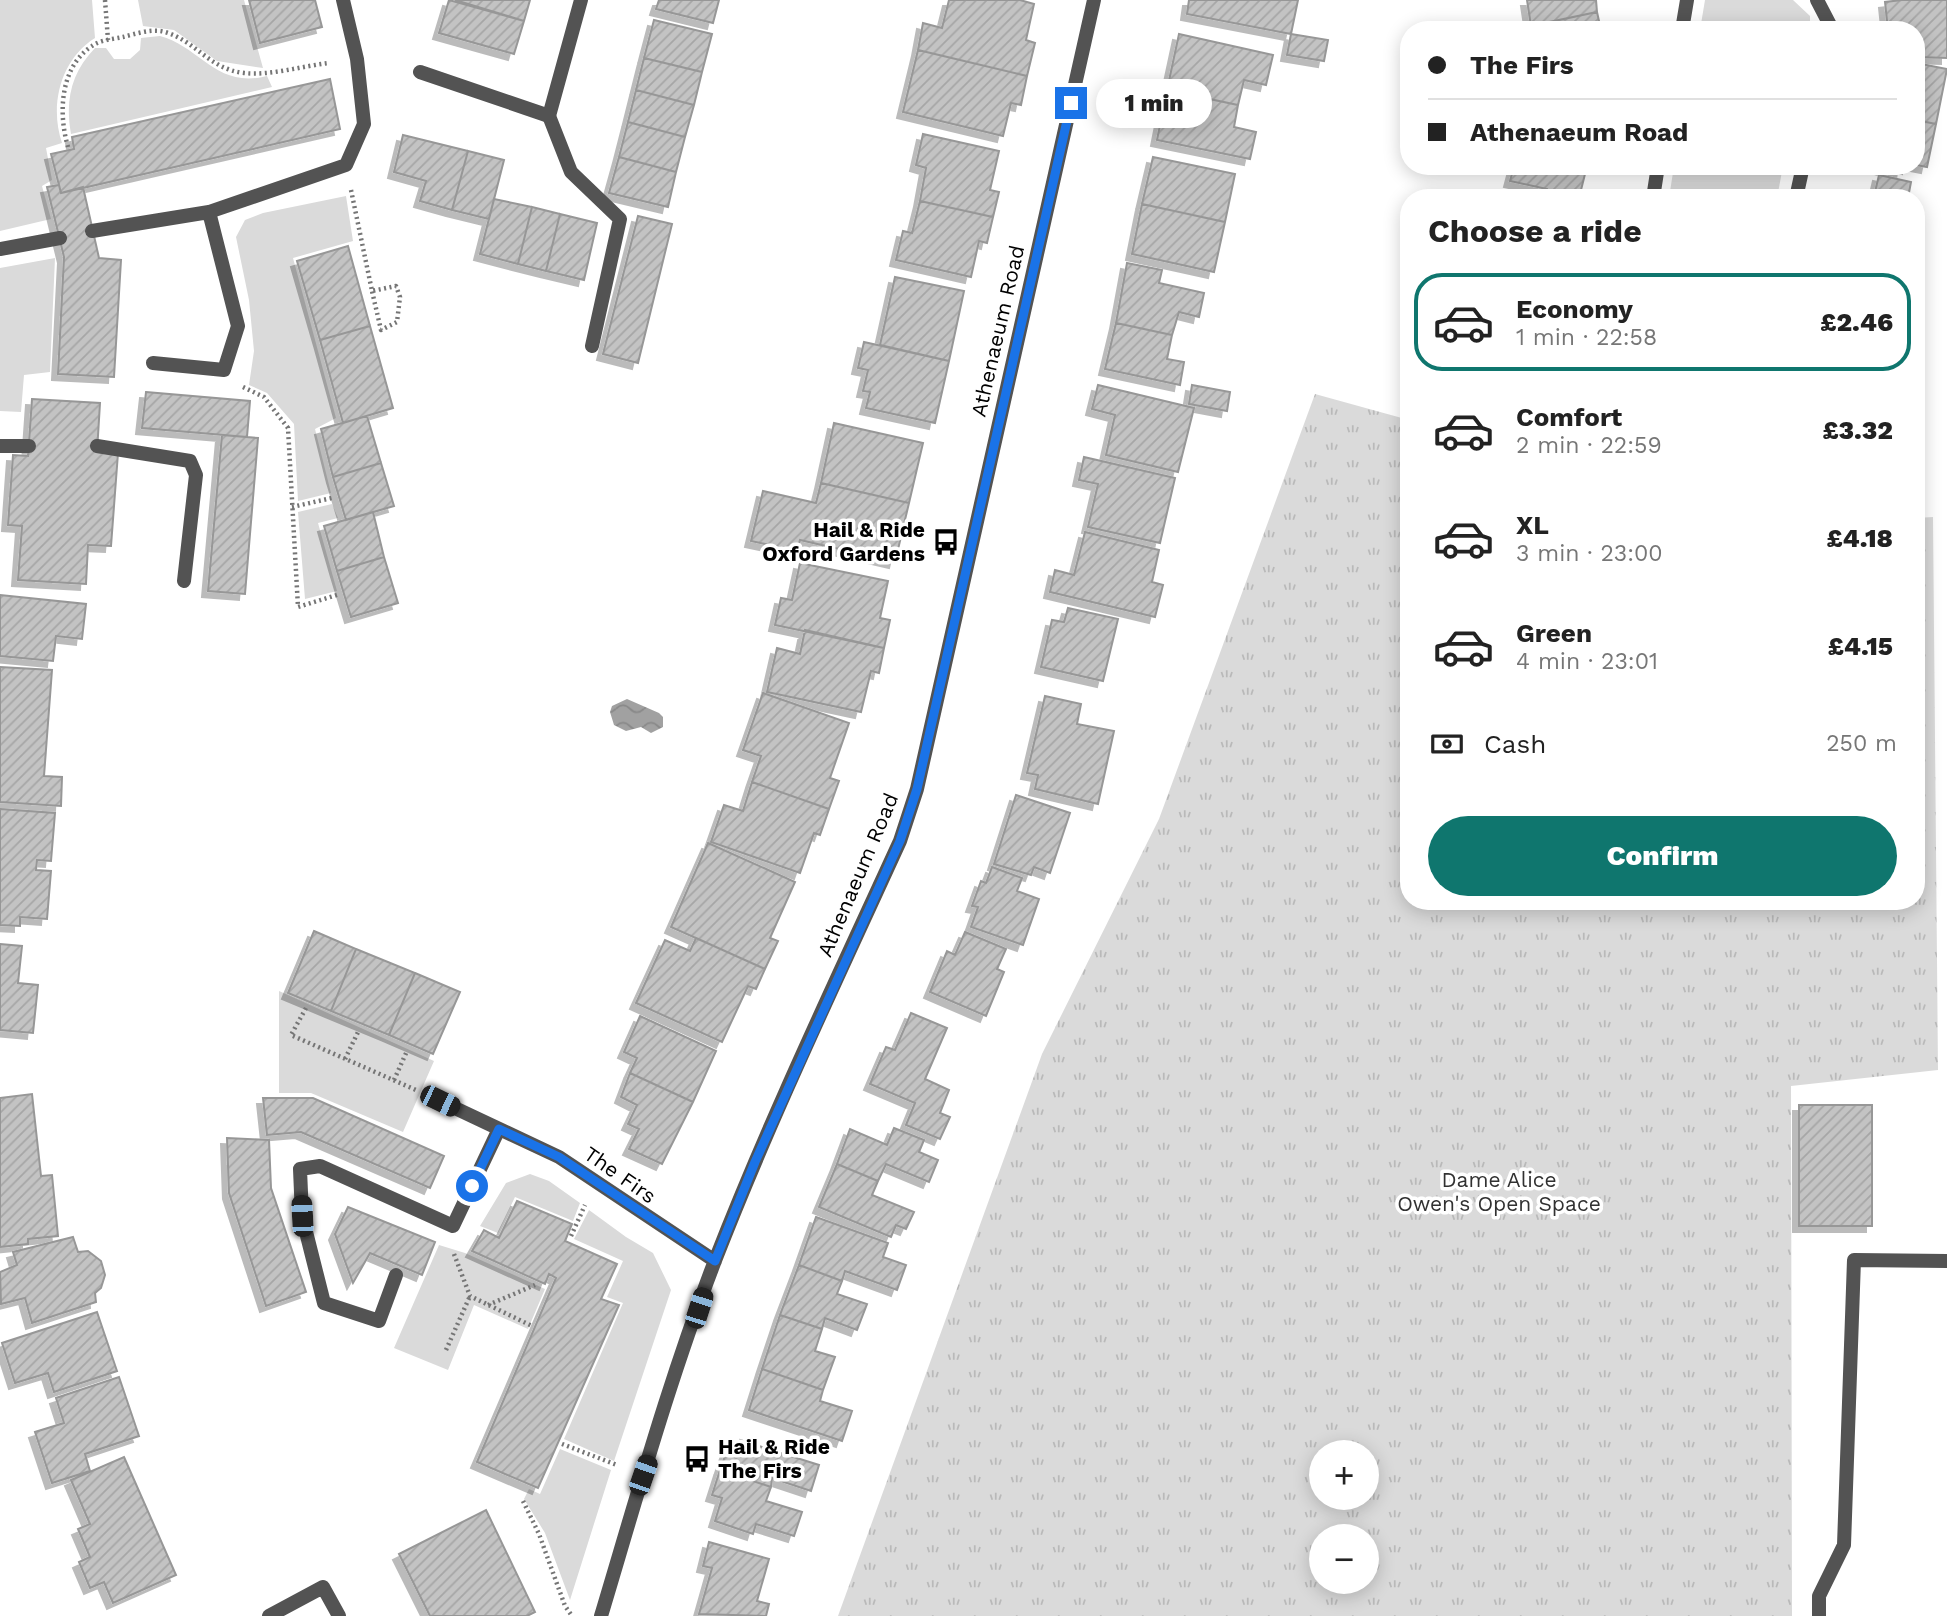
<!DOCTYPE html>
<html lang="en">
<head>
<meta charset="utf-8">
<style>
	:root { --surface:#fff; --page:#f2f2f2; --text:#222; --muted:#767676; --line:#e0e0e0; --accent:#0f766e }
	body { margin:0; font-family:"Work Sans",sans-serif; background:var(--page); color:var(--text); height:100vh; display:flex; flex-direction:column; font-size:26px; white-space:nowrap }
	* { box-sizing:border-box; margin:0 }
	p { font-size:23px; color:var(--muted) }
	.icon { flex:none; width:38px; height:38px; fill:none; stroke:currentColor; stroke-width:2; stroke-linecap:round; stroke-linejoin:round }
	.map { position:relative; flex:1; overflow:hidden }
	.sheet { position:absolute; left:1400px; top:189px; width:525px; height:721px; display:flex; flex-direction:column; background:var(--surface); border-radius:28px; box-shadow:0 4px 18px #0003 }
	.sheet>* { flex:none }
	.guide { position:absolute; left:1400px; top:21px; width:525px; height:154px; border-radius:28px; box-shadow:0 4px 18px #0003; display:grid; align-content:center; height:154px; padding:0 28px; background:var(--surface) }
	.fabs { position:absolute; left:1309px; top:1440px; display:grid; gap:14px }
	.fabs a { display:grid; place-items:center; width:70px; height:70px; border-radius:50%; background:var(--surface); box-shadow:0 4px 18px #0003; font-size:35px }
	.end { position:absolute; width:32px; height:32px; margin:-16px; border:9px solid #1a73e8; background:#fff; box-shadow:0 0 0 4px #fff }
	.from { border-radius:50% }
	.bubble { position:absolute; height:49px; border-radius:24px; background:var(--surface); box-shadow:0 4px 18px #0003; font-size:23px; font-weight:800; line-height:49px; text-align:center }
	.car { position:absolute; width:21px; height:42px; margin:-21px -10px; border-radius:9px; box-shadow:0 0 5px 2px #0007; background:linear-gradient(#222 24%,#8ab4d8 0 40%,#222 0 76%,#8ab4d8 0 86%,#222 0) }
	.guide b { display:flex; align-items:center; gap:24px; height:66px; font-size:26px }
	.guide b+b { border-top:2px solid var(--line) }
	.guide i { width:18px; height:18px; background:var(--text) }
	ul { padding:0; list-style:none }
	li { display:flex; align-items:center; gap:21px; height:98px; margin:0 14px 10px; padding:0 14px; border:4px solid transparent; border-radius:28px }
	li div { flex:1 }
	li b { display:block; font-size:26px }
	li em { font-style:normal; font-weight:800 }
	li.active { border-color:var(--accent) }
	li>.icon { width:63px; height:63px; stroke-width:1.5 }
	h2 { padding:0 28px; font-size:32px; line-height:84px }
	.pay { display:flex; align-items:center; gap:18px; height:77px; padding:0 28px; font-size:26px }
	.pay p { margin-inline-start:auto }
	.primary-button { display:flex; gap:14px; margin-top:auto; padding:14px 28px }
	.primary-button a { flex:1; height:80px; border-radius:42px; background:var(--accent); color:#fff; font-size:28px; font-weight:800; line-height:80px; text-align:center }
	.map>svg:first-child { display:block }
	.grass { fill:#dadada }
	.park { fill:url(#park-tufts); fill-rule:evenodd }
	.water { fill:url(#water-waves) }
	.building { fill:url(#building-hatch); stroke:#979797; stroke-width:2; filter:url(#shadow) }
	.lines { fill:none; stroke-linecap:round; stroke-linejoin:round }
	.path { stroke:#757575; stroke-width:4.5; stroke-dasharray:2 3.5; stroke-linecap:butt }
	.service { stroke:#535353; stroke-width:14 }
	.minor { stroke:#535353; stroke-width:14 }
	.route { stroke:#1a73e8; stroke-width:9 }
	.labels { text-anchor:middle; stroke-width:7; stroke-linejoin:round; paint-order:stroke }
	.street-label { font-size:21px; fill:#000; stroke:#fff }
	.poi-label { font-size:21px; font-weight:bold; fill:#000; stroke:#fff; text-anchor:end }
	.park-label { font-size:21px; fill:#313131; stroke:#fff }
</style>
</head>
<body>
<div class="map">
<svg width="1947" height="1616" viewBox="0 0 1947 1616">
	<defs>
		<pattern id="park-tufts" width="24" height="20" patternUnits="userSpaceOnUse" patternTransform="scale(1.75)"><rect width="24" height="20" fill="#dadada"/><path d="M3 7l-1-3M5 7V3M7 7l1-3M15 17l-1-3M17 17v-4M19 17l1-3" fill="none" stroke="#b9b9b9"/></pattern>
		<pattern id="water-waves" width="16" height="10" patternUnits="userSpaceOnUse" patternTransform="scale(1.75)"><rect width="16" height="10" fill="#a1a1a1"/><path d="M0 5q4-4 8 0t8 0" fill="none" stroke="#898989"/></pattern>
		<pattern id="building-hatch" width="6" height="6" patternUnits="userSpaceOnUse" patternTransform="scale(1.75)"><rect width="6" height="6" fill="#c3c3c3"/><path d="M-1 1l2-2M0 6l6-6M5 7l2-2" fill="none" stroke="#a6a6a6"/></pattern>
		<filter id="shadow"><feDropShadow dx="-6" dy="6" stdDeviation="0" flood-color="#0004"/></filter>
	</defs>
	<rect width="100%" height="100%" fill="#fff"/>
	<path class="grass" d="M0,0H92L95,38C61,59 49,105 62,143L46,148L52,180L42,186L51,219L0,231Z
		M138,0H244L263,68L217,61L174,30L143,26Z
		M1705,0H1793L1810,16V30H1700Z
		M160,36C201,47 216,89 267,76L272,87L71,134C65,100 71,73 95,48H106L114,59H130L140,50L141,38Z
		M1674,166H1783L1777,198H1669Z
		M346,196L353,241L293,258L336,418L315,429L331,493L298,501L294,424L267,393L249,385L254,351L249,300L236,237L245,220L263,213Z
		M55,258L50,372L24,375L21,412L0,411V268Z
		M332,504L338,518L318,523L337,591L305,599L298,512Z
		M279,991L434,1061L403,1132L311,1093H279Z
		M530,1174L549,1181L580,1203L573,1221L515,1197L498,1233L480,1226L506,1183Z
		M589,1210L626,1237L653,1253L671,1290L614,1461L564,1439L623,1303L607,1297L623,1261L574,1239Z
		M439,1245L465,1253L545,1289L528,1329L474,1305L448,1370L394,1348Z
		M560,1449L611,1470L570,1600L545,1533L524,1499L529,1489L540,1494Z"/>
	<path class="park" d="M1315,394L1409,420V901H1916V518L1933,517L1938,1070L1791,1086L1792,1616H838L1042,1054L1159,819ZM1321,1452H1367V1498H1321ZM1321,1536H1367V1582H1321Z"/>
	<path class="water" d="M627,699L659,713L663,717V727L651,733L641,727L626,731L614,725L610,712L612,706Z"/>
	<path class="building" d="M249,0H315L322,27L260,43Z
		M449,0L524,21L514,54L439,33Z
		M455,0H530L524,21Z
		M659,0H719L713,23L656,9Z
		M949,0H1020L1034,4L1026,40L1035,43L1027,76L918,50L923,23L942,28Z
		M1189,0H1298L1291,34L1187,14Z
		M1527,0H1596L1597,12L1531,26Z
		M1902,0H1947V58L1916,57V30H1888L1885,2Z
		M1597,12L1601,30H1520V28Z
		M654,20L712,34L702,72L644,58Z
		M1179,34L1273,55L1266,85L1244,80L1238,105L1167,90Z
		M1291,34L1328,40L1324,61L1287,55Z
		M918,50L1027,76L1021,105L1011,103L1003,136L903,112Z
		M644,58L702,72L694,105L636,90Z
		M1916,63L1947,69L1936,124L1916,120Z
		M330,79L340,129L61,193L51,154L74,149L72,137Z
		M636,90L694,105L685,137L628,122Z
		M1167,90L1238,105L1234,127L1256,132L1250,159L1157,140Z
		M1916,120L1936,124L1927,167L1916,165Z
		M628,122L685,137L676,172L619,157Z
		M923,134L999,151L990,190L999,192L993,217L920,201L926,168L916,165Z
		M403,135L468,151L452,210L420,201L426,181L394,172Z
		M468,151L504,160L489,219L452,210Z
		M619,157L676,172L668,207L609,193Z
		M1153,157L1235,174L1225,222L1142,204Z
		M1514,166H1587L1579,198H1546L1547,189L1510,181Z
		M1873,166H1903L1902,174Z
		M1879,175L1911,182L1908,198L1875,192Z
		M59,185L61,193L83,187L99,258L121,260L114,377L58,374L64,257L47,187Z
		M494,199L532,207L518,264L480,254Z
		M920,201L993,217L987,243L979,241L971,277L896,260L903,231L912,233Z
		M1142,204L1225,222L1214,272L1132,254Z
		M532,207L560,214L546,271L518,264Z
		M560,214L597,223L584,280L546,271Z
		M638,216L672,224L638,363L603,354Z
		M348,246L370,326L320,340L297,261Z
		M1127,263L1162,270L1159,283L1204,293L1199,317L1179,312L1172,335L1116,323Z
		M895,277L964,291L949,361L880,345Z
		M1116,323L1172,335L1167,359L1184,362L1180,385L1105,369Z
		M370,326L393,408L343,423L320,340Z
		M864,342L949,361L935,423L866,408L870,392L863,391L868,370L858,368Z
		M1098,385L1194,408L1178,472L1106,455L1115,415L1092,409Z
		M1192,385L1230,392L1227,411L1189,404Z
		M146,392L250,401L247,437L142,428Z
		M32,399L100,403L97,452L118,453L111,546L88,545L86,584L18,580L22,526L8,525L13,455L28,456Z
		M367,416L381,463L333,477L321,429Z
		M834,423L923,443L909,503L821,483Z
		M222,435L258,438L245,594L208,591Z
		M1084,457L1175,478L1160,543L1088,527L1098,484L1079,480Z
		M381,463L394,506L346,520L333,477Z
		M821,483L909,503L895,562L800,540L797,551L751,541L763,491L816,503Z
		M373,512L384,557L337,571L324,526Z
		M1085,532L1159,550L1152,582L1163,585L1155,617L1050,592L1055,570L1074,575Z
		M384,557L398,603L351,617L337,571Z
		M800,563L888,581L880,618L890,620L884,648L775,625L781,598L792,600Z
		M0,595L86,604L82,639L56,636L53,661L0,656Z
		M1068,608L1118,619L1103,681L1041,667L1052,620L1064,622Z
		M805,630L884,648L879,673L871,671L861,712L767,692L777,648L800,654Z
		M0,667L52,670L44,776L62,777L61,806L0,802Z
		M763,693L849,723L830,778L839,781L829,809L752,782L761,756L743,750Z
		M1045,696L1081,704L1077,724L1114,731L1098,804L1035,789L1038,775L1027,773Z
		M752,782L829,809L820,835L814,833L800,873L711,842L724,805L743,811Z
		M1016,795L1070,813L1050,873L1034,867L1031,875L994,864Z
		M0,809L55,813L51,861L37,860L36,870L51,871L47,919L20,917V926L0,925Z
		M708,843L795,882L770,938L778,941L765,969L671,927Z
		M992,867L1022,878L1017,891L1039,899L1023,945L971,927L978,907L972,906L981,881L986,883Z
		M314,931L356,949L331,1011L288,993Z
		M965,932L1006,949L997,969L1004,972L986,1016L930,992L947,951L955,955Z
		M696,938L765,969L756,989L748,986L722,1042L636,1003L665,940L690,951Z
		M0,944L22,946L18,983L38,985L33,1033L0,1030Z
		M356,949L415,973L389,1035L331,1011Z
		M415,973L460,992L433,1054L389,1035Z
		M911,1013L947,1028L925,1079L949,1090L940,1113L950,1117L940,1139L906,1125L915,1103L870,1084L886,1047L895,1050Z
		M640,1016L716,1051L693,1102L630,1073L637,1058L624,1052Z
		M630,1073L693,1102L662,1164L629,1149L639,1129L628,1124L637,1105L621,1097Z
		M32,1094L41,1176L52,1175L58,1236L28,1239V1244L0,1247V1098Z
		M263,1098H313L444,1156L430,1188L301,1132L267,1135Z
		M1799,1105H1872V1226H1799Z
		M894,1128L924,1140L919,1152L938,1160L929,1182L886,1164L878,1181L837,1164L850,1129L887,1145Z
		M227,1138L269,1140L271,1188L306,1292L266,1306L229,1193Z
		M837,1164L878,1181L872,1195L914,1212L906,1229L896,1225L891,1237L819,1207Z
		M517,1201L572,1224L565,1241L617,1264L601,1299L619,1305L538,1488L477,1462L556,1278L549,1274L545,1284L472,1251L484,1230L499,1238Z
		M348,1207L435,1242L422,1275L370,1253L353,1283L335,1234Z
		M816,1217L888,1243L883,1257L906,1265L897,1290L845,1271L842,1281L799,1265Z
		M73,1237L78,1252L88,1251L101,1261L105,1275L101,1288L95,1293L96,1302L32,1323L25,1298L1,1304L0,1272L17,1265L13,1252Z
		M799,1265L842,1281L837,1294L867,1304L857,1330L825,1318L822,1329L780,1315Z
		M97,1312L117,1371L54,1392L48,1373L15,1383L2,1343Z
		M780,1315L822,1329L815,1351L835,1357L823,1390L762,1369Z
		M762,1369L823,1390L820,1401L852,1411L842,1441L749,1410Z
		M119,1377L139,1436L85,1454L90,1471L52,1483L35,1432L64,1423L56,1398Z
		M740,1440L819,1465L811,1491L772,1478L771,1487L720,1470L727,1450L736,1453Z
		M124,1457L176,1575L113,1603L104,1582L90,1588L79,1562L90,1557L78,1529L90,1524L71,1480Z
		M720,1470L771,1487L766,1501L802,1512L794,1536L756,1524L753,1534L715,1521L722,1498L712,1495Z
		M486,1510L535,1612L527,1616H430L399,1554Z
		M709,1542L769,1559L757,1601L769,1604L766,1616L699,1614L712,1568L703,1566Z"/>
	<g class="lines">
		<path class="path" d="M105,0L108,40
			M68,147C58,113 60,67 92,46C100,40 113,39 123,37C135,34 152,28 165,32C196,41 209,69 244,73C270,76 302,66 329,63
			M351,190L372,291L396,286L400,297L397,322L381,330L372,291
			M243,387L264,397L288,428L298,607L340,594
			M292,507L332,498
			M306,1008L291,1035L416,1090
			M345,1059L359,1030
			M394,1080L407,1051
			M571,1236L585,1205
			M454,1254L470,1296L532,1326
			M488,1305L535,1285
			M446,1350L470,1296
			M562,1444L617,1465
			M523,1501L539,1534L565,1606L572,1616"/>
		<path class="service" d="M549,116L571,172L620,219L592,346
			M92,231L209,212L346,165L364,124L357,59L343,0
			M0,249L60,238
			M153,363L224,370L238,326L209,212
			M0,446H29
			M97,446L190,461L196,475L184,581
			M396,1275L379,1321L324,1303L302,1216L300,1169L320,1166L453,1226L472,1186
			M269,1616L323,1587L339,1616
			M1819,1616V1596L1844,1545L1854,1260L1947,1261"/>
		<path class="minor" d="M1817,0L1830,25L1829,30
			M1682,30L1687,0
			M420,72L549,116L581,0
			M1653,198L1658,166
			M1796,198L1803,166
			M440,1101L559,1157L715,1261
			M472,1186L499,1129
			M601,1616C637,1496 671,1374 716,1258C771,1117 837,979 900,841L917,789L1094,0"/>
	</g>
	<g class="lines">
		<path class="route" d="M472,1186L499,1129L559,1157L715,1261L755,1162L900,841L917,789L1071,103"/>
	</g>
	<defs>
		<symbol id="bus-bare" viewBox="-9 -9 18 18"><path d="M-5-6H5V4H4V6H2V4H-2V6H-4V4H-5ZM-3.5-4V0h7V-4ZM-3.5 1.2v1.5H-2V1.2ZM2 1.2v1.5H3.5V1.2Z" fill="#000" stroke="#fff" stroke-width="2.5" paint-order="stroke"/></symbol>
	</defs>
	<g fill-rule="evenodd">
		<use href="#bus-bare" x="927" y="523" width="38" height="38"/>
		<use href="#bus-bare" x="678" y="1440" width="38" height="38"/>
	</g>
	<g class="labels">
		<g class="street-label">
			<text transform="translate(998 331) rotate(-77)" y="7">Athenaeum Road</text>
			<text transform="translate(858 875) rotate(-67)" y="7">Athenaeum Road</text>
			<text transform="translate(620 1175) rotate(35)" y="7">The Firs</text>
		</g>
		<g class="poi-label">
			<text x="925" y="537">Hail &amp; Ride<tspan x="925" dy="24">Oxford Gardens</tspan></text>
			<text x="718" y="1454" text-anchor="start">Hail &amp; Ride<tspan x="718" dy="24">The Firs</tspan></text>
		</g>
		<g class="park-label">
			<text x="1499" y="1187">Dame Alice<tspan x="1499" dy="24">Owen's Open Space</tspan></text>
		</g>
	</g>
</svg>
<div class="fabs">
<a>+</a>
<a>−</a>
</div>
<i class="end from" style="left:472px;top:1186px"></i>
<i class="end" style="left:1071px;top:103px"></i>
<div class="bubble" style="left:1096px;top:79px;width:116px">1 min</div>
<i class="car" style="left:440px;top:1101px;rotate:116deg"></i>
<i class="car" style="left:302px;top:1216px;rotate:357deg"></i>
<i class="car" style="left:699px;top:1308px;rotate:18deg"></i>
<i class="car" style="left:643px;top:1475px;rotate:19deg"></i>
<div class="guide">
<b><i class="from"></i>The Firs</b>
<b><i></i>Athenaeum Road</b>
</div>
<section class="sheet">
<h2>Choose a ride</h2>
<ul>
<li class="active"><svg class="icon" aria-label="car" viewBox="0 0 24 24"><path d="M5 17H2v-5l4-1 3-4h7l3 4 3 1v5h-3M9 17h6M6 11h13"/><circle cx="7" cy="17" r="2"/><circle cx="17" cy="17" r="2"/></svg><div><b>Economy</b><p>1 min · 22:58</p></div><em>£2.46</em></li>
<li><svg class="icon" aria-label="car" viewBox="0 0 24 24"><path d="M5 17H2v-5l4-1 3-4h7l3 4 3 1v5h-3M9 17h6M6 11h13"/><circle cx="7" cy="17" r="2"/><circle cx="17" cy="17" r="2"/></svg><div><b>Comfort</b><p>2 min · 22:59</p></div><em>£3.32</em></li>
<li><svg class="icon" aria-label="car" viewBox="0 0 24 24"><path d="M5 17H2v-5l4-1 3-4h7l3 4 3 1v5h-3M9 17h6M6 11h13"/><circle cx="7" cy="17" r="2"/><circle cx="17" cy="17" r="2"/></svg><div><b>XL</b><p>3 min · 23:00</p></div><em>£4.18</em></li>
<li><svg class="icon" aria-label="car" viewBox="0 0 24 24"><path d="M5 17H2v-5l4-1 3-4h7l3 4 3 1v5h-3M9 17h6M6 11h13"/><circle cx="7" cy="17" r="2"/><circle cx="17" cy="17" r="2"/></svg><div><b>Green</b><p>4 min · 23:01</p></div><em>£4.15</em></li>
</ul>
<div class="pay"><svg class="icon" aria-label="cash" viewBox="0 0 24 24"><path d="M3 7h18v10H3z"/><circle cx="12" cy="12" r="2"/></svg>Cash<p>250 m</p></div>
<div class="primary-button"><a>Confirm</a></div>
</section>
</div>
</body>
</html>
